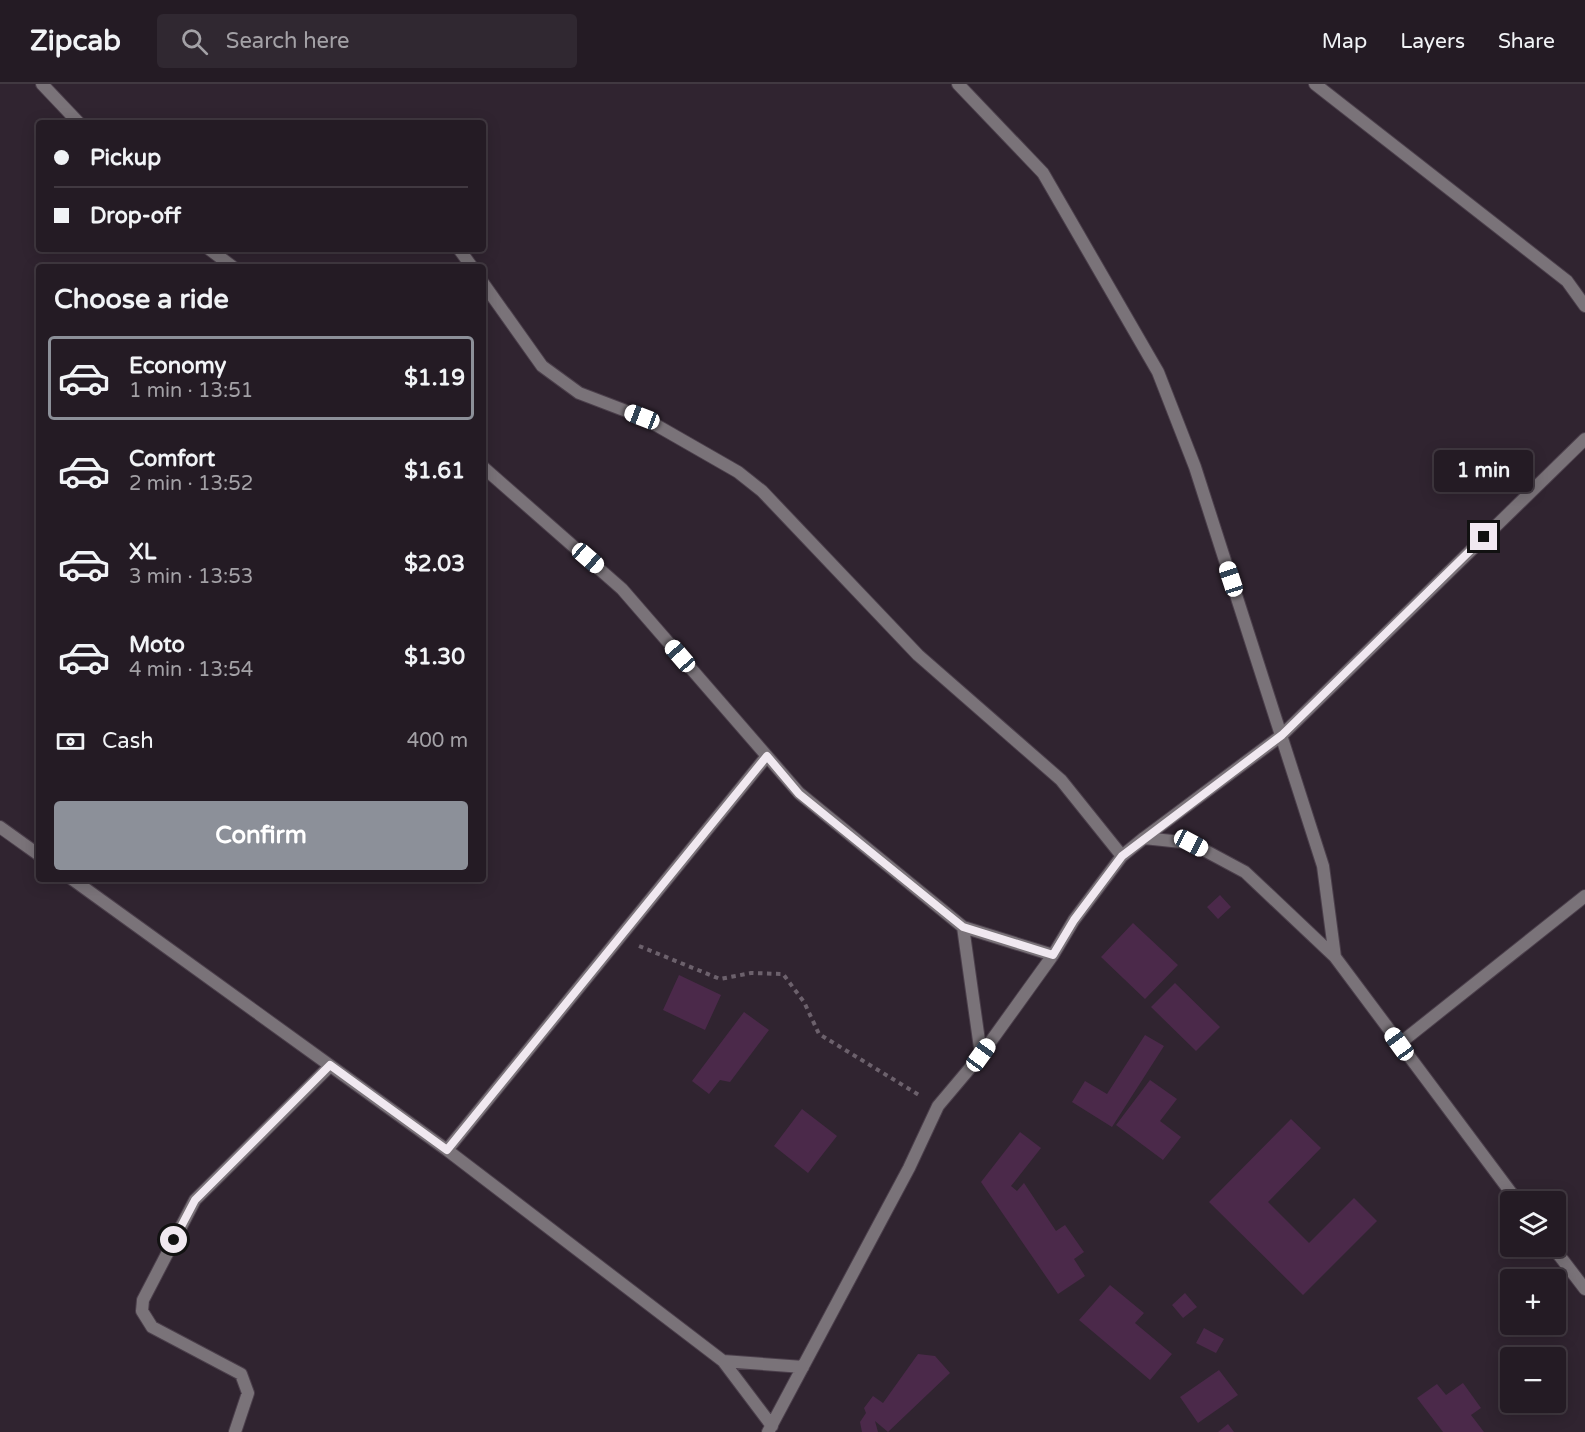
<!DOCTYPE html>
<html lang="en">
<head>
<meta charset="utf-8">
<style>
	:root { --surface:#241b24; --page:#302831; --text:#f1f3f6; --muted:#a3a1a6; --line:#413941; --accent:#8c9099 }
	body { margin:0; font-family:"Varela Round",sans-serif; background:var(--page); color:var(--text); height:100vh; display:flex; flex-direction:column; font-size:22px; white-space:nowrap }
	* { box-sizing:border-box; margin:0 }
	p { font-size:20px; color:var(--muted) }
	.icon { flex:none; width:33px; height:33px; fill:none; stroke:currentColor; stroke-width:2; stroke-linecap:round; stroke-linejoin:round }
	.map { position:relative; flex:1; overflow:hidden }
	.panel { position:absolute; left:36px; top:180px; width:450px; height:618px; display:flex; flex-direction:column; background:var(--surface); border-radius:6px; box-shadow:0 3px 15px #0003,0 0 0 2px var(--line) }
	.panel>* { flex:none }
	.guide { position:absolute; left:36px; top:36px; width:450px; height:132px; border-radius:6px; box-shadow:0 3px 15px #0003,0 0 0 2px var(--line); display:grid; align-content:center; height:132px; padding:0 18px; background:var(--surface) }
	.controls { position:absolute; left:1500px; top:1107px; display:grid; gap:12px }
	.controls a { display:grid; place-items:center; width:66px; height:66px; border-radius:6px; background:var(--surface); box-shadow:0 3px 15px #0003,0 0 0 2px var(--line); font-size:30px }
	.end { position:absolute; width:27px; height:27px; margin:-14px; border:8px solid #f0e8f0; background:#111; box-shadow:0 0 0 3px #111 }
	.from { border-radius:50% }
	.bubble { position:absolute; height:42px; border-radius:6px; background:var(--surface); box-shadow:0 3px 15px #0003,0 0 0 2px var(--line); font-size:20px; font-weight:700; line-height:42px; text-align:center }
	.car { position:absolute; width:18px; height:36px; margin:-18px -9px; border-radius:8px; box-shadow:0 0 4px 2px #0007; background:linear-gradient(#fff 24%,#345 0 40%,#fff 0 76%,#345 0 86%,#fff 0) }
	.guide b { display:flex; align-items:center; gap:21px; height:57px; font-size:22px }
	.guide b+b { border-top:2px solid var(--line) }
	.guide i { width:15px; height:15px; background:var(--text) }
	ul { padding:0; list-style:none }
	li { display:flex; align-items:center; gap:18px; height:84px; margin:0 12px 9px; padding:0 6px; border:3px solid transparent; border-radius:6px }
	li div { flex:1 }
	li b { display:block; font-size:22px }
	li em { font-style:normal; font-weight:700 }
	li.current { border-color:var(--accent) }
	li>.icon { width:54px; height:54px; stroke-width:1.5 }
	h2 { padding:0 18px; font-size:27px; line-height:72px }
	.pay { display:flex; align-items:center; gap:15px; height:66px; padding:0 18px; font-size:22px }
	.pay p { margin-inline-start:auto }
	.cta { display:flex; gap:12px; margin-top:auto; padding:12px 18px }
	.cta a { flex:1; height:69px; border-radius:6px; background:var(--accent); color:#fff; font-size:24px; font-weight:700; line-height:69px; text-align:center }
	header { display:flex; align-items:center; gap:36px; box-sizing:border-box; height:84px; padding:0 30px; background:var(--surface); border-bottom:2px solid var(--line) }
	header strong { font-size:28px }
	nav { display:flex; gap:33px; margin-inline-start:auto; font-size:21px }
	.search { width:420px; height:54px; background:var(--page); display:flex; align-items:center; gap:15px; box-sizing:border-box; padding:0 21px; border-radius:6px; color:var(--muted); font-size:22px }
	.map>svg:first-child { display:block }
	.building { fill:#4b294a }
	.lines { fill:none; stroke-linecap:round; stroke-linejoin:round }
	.minor-casing { stroke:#4b3f4b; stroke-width:14 }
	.path { stroke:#6c616c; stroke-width:4; stroke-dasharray:4.5 4.5; stroke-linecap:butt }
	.minor { stroke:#7a7379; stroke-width:12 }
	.route { stroke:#f0e8f0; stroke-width:8 }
</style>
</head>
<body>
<header>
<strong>Zipcab</strong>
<div class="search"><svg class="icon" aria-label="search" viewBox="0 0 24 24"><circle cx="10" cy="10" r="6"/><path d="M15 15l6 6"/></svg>Search here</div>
<nav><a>Map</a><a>Layers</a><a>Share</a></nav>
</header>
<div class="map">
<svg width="1585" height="1348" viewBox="0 0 1585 1348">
	<rect width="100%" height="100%" fill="#302430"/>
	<path class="building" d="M1220,811L1231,823L1218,835L1207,823Z
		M1133,839L1178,881L1145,915L1101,873Z
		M679,891L721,911L705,946L663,926Z
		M1175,899L1220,943L1196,967L1151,923Z
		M744,928L769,946L730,998L720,996L709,1010L692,997Z
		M1145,951L1164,962L1112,1043L1072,1018L1085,997L1107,1010Z
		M1150,996L1177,1015L1160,1037L1181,1053L1163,1076L1116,1041Z
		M802,1025L837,1052L808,1089L774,1062Z
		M1291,1035L1321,1064L1268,1118L1309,1159L1354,1114L1377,1137L1303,1211L1209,1118Z
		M1020,1048L1041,1064L1011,1102L1017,1107L1024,1099L1056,1147L1065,1141L1084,1168L1074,1175L1085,1192L1058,1210L981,1098Z
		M1110,1201L1144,1229L1135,1239L1172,1270L1150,1296L1079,1236Z
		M1185,1209L1197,1223L1183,1234L1172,1221Z
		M1204,1244L1224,1255L1216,1269L1196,1259Z
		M918,1270L935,1272L950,1289L888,1348L875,1337L878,1348H862L860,1338L866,1329L864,1324L873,1312L883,1319Z
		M1219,1286L1238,1311L1198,1339L1180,1313Z
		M1463,1299L1481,1324L1471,1331L1484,1348H1443L1417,1314L1437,1300L1446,1311Z
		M1228,1340L1234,1348H1218Z"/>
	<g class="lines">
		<defs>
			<path id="minor" d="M42,0L79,39
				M958,0L1043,89L1158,288L1195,383L1323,782L1335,873L1518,1118
				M1315,0L1567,197L1585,222
				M209,165L233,183
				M459,165L472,183
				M483,199L542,282L579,309L642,333L738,388L762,407L918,571L1061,696L1122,772
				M483,383L622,505L799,709L963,843L1053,871
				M0,743L39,771
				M1144,754L1282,651L1585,355
				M72,795L447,1066L723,1277L772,1342
				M963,843L981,971
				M1399,960L1585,812
				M447,1066L767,672
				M1552,1162L1585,1205
				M723,1277L803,1283
				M235,1348L248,1309L241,1290L152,1243L142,1227L143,1216L195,1116L330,982
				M768,1348L909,1084L938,1022L981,971L1053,871L1074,836L1122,772L1144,754L1191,759L1245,788L1335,873"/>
		</defs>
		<use href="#minor" class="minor-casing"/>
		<path class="path" d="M639,862L720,895L751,889L783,890L804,918L819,950L919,1011"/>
		<use href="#minor" class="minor"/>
	</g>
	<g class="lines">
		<path class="route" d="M174,1156L195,1116L330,981L447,1066L767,672L799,710L963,843L1053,871L1074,836L1122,772L1282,651L1484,453"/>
	</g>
</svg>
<div class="controls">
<a><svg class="icon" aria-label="layers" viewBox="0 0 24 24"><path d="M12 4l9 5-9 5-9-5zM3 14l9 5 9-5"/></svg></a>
<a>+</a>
<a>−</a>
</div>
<i class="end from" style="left:174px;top:1156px"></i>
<i class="end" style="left:1484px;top:453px"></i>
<div class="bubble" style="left:1434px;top:366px;width:99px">1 min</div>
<i class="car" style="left:642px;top:333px;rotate:291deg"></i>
<i class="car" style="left:588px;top:474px;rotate:131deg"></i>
<i class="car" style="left:1231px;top:495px;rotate:342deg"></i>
<i class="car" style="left:680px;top:572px;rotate:319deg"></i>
<i class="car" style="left:1191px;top:759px;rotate:118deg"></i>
<i class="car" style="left:1399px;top:960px;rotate:324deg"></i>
<i class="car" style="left:981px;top:971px;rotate:36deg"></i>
<div class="guide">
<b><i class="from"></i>Pickup</b>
<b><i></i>Drop-off</b>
</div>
<section class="panel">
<h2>Choose a ride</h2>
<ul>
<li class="current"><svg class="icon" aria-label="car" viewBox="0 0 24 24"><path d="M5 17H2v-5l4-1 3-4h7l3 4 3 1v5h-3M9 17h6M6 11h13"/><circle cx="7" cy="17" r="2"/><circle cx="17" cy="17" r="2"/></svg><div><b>Economy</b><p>1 min · 13:51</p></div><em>$1.19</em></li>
<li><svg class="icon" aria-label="car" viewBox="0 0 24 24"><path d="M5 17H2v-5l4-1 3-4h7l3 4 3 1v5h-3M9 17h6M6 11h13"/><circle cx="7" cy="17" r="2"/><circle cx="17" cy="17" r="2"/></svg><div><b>Comfort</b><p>2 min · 13:52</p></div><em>$1.61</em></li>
<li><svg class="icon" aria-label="car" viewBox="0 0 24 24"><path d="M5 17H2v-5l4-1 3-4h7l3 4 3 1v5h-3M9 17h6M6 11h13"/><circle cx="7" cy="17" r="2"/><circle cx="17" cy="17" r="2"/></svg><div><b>XL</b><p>3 min · 13:53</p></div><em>$2.03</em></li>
<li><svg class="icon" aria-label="car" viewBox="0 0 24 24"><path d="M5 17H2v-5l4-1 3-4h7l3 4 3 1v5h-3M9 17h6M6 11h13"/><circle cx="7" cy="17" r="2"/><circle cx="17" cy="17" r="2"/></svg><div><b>Moto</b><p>4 min · 13:54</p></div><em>$1.30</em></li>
</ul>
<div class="pay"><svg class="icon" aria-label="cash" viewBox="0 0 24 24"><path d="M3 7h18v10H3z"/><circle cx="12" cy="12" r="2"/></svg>Cash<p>400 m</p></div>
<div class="cta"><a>Confirm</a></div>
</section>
</div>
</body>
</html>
